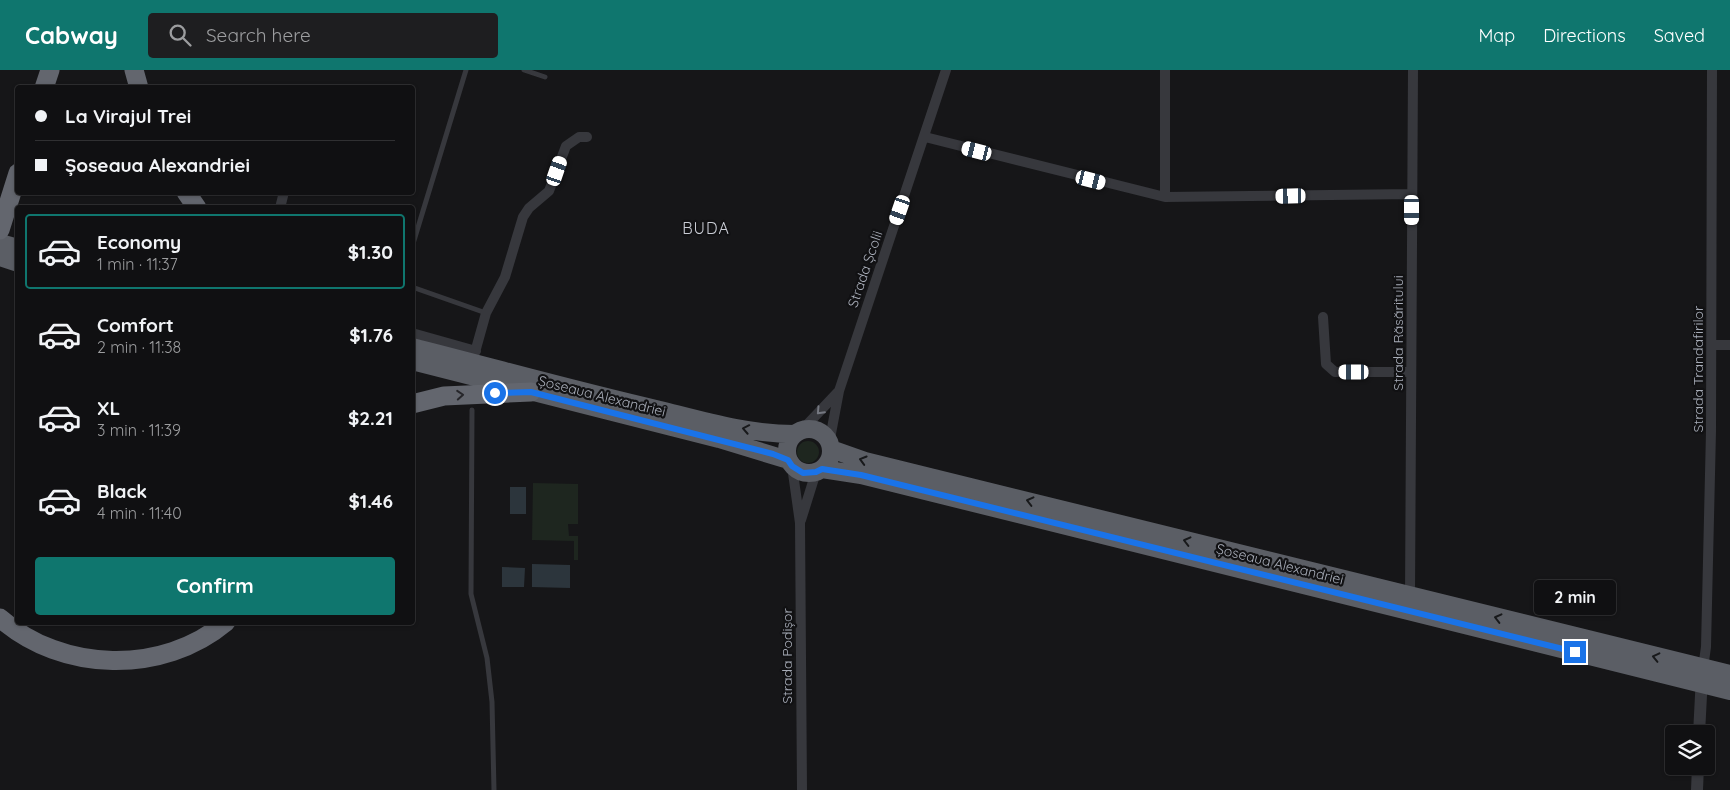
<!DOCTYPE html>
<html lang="en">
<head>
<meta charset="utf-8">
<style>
	:root { --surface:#101012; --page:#1e1e20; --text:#f1f3f6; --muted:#9c9d9f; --line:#303032; --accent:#0f766e }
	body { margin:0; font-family:Quicksand,sans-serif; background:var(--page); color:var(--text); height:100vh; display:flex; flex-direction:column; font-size:19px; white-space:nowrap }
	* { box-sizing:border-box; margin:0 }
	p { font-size:16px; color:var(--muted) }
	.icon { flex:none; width:28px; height:28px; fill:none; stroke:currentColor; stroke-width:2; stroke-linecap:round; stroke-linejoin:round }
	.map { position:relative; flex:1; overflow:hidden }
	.side { position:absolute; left:15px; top:135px; width:400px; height:420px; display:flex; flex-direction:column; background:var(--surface); border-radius:5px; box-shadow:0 1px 4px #0004,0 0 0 1px var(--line) }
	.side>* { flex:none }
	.top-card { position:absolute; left:15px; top:15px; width:400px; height:110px; border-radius:5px; box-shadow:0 1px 4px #0004,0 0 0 1px var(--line); display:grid; align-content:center; height:110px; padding:0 20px; background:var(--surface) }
	.buttons { position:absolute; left:1665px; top:655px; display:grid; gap:10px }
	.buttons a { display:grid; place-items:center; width:50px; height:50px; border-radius:5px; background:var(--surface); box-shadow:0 1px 4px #0004,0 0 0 1px var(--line); font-size:25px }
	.end { position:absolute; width:22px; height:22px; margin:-11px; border:6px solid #1a73e8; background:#fff; box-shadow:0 0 0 2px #fff }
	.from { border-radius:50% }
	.bubble { position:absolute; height:35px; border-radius:5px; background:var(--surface); box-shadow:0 1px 4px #0004,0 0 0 1px var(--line); font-size:16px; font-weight:700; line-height:35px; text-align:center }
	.car { position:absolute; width:15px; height:30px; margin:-15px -8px; border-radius:6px; box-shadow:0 0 4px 1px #0007; background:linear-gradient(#fff 24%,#345 0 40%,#fff 0 76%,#345 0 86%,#fff 0) }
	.top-card b { display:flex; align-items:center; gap:18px; height:48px; font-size:19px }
	.top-card b+b { border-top:1px solid var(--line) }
	.top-card i { width:12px; height:12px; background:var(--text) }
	ul { padding:9px 0 0; list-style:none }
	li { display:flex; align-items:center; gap:15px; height:75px; margin:0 10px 8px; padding:0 10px; border:2px solid transparent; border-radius:5px }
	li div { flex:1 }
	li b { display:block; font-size:19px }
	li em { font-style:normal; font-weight:700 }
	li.selected { border-color:var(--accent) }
	li>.icon { width:45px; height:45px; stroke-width:1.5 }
	.primary-button { display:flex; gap:10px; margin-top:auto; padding:10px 20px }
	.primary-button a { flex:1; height:58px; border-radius:5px; background:var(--accent); color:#fff; font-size:20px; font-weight:700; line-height:58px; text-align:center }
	header { display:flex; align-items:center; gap:30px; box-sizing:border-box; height:70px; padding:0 25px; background:var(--accent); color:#fff }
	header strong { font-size:24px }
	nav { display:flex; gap:28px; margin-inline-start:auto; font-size:18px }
	.search { width:350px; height:45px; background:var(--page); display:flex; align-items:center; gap:12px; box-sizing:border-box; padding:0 18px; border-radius:5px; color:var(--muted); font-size:19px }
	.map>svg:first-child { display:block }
	.green { fill:#1e261f }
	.water { fill:#2c353c }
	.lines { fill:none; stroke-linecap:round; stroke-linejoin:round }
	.service { stroke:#37383d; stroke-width:5 }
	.minor { stroke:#37383d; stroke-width:10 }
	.tertiary { stroke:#37383d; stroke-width:12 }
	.trunk { stroke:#5b5e65; stroke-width:18 }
	.motorway { stroke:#63666e; stroke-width:19 }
	.oneway { stroke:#26262a }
	.oneway2 { stroke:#757881 }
	.oneway3 { stroke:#18191b }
	.route { stroke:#1a73e8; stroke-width:6 }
	.labels { text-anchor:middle; stroke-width:4.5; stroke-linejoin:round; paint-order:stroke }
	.street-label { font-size:14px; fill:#a8adb8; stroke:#111113 }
	.quarter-label { font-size:16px; letter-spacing:1px; fill:#c9ccd4; stroke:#111113 }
</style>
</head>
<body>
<header>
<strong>Cabway</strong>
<div class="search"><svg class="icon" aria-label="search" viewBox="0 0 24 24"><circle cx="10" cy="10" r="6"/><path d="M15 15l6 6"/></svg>Search here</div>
<nav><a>Map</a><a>Directions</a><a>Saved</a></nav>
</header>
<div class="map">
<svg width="1730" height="720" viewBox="0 0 1730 720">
	<rect width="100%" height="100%" fill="#161618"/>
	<path class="green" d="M797 382a11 11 0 1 1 22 0a11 11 0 1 1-22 0Z
		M533,413L578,414V454H568L569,466H578V490H574V471L532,470Z"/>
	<path class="water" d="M510,417H526V444H510Z
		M532,494L570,495V518L532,517Z
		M502,497L525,498L524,517H502Z"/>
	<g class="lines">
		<path class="service" d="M524,0L545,7
			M412,177L466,0
			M412,217L486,243
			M472,340L471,524L487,588L492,632L494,720"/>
		<path class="minor" d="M925,67L1165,127L1412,124
			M1165,127V0
			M280,138L284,122
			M1323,247L1326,294L1335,302H1411
			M412,263L476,281
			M1712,275H1730
			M472,293L486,243L505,207L523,147L529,138L549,121L566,76L579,67H587
			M802,360L838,322
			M829,374L839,321L946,0
			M792,396L800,453L802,720
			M801,450L816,402
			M1410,526L1413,0
			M1703,598L1706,577L1711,361L1712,0"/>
		<path class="tertiary" d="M1699,664L1702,606
			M1697,720L1698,696"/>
		<path class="trunk" d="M0,173L18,178
			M0,187L18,193
			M412,277C495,298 577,321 660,340C704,351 748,364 794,364
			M412,291L719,369L788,390
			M787 381a22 22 0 1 1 44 0a22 22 0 1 1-44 0Z
			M831,379L865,391L1730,604
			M822,399L861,405L1730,621"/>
		<path class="motorway" d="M134,0L139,18
			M44,18L50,0
			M186,122L197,138
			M0,160L18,103
			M412,334L444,326L531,322
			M0,548C62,603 163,605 226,552"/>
	</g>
	<defs><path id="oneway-chevron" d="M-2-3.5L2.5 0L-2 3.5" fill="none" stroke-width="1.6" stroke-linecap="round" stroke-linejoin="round" transform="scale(1.25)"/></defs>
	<use class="oneway" href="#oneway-chevron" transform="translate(460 325) rotate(-4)"/>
	<use class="oneway2" href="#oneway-chevron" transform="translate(820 341) rotate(133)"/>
	<g class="oneway3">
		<use href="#oneway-chevron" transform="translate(746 359) rotate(-169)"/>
		<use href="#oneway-chevron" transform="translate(863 390) rotate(-164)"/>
		<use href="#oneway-chevron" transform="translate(1030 431) rotate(-166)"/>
		<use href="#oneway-chevron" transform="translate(1187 471) rotate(-166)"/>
		<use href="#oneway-chevron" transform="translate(1498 548) rotate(-166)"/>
		<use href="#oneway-chevron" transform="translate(1656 587) rotate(-167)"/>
	</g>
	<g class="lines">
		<path class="route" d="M495,323L531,322L773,384L788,390L792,396L803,403L816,402L822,399L861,405L1575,582"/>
	</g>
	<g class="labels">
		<g class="street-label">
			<text transform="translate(865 199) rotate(-71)" y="5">Strada Școlii</text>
			<text transform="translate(1398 263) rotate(-90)" y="5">Strada Răsăritului</text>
			<text transform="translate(1698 299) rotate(-90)" y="5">Strada Trandafirilor</text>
			<text transform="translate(602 326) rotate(14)" y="5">Șoseaua Alexandriei</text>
			<text transform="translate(1280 494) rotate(14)" y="5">Șoseaua Alexandriei</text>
			<text transform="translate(787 586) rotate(-90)" y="5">Strada Podișor</text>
		</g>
		<g class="quarter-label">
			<text x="706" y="164">BUDA</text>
		</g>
	</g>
</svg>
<div class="buttons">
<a><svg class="icon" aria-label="layers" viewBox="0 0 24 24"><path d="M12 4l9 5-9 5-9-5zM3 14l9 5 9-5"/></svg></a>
</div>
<i class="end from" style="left:495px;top:323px"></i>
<i class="end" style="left:1575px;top:582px"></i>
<div class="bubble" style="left:1534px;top:510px;width:82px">2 min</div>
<i class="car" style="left:977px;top:81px;rotate:284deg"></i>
<i class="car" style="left:557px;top:101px;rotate:19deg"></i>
<i class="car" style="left:1091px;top:110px;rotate:104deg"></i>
<i class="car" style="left:1291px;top:126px;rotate:269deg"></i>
<i class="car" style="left:900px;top:140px;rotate:199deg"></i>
<i class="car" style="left:1412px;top:140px;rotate:180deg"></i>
<i class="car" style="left:1354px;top:302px;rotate:270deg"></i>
<div class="top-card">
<b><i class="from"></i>La Virajul Trei</b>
<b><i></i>Șoseaua Alexandriei</b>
</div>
<section class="side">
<ul>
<li class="selected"><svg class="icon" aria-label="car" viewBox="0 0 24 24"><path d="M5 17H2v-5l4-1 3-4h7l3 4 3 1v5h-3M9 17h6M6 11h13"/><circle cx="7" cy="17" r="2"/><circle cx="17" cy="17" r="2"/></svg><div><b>Economy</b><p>1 min · 11:37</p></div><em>$1.30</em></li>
<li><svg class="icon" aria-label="car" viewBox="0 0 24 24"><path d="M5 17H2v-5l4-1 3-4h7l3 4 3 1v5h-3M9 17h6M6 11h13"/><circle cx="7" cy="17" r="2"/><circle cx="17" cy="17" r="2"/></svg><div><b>Comfort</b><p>2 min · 11:38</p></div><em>$1.76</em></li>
<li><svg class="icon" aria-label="car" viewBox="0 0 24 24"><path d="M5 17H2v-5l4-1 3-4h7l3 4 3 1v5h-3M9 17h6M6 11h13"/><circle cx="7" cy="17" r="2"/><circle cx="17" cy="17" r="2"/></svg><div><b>XL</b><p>3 min · 11:39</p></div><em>$2.21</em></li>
<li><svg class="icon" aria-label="car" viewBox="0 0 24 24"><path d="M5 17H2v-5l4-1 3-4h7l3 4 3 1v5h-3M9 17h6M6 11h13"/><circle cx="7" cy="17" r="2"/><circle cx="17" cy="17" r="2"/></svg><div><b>Black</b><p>4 min · 11:40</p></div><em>$1.46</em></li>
</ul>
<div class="primary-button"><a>Confirm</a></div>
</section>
</div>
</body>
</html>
